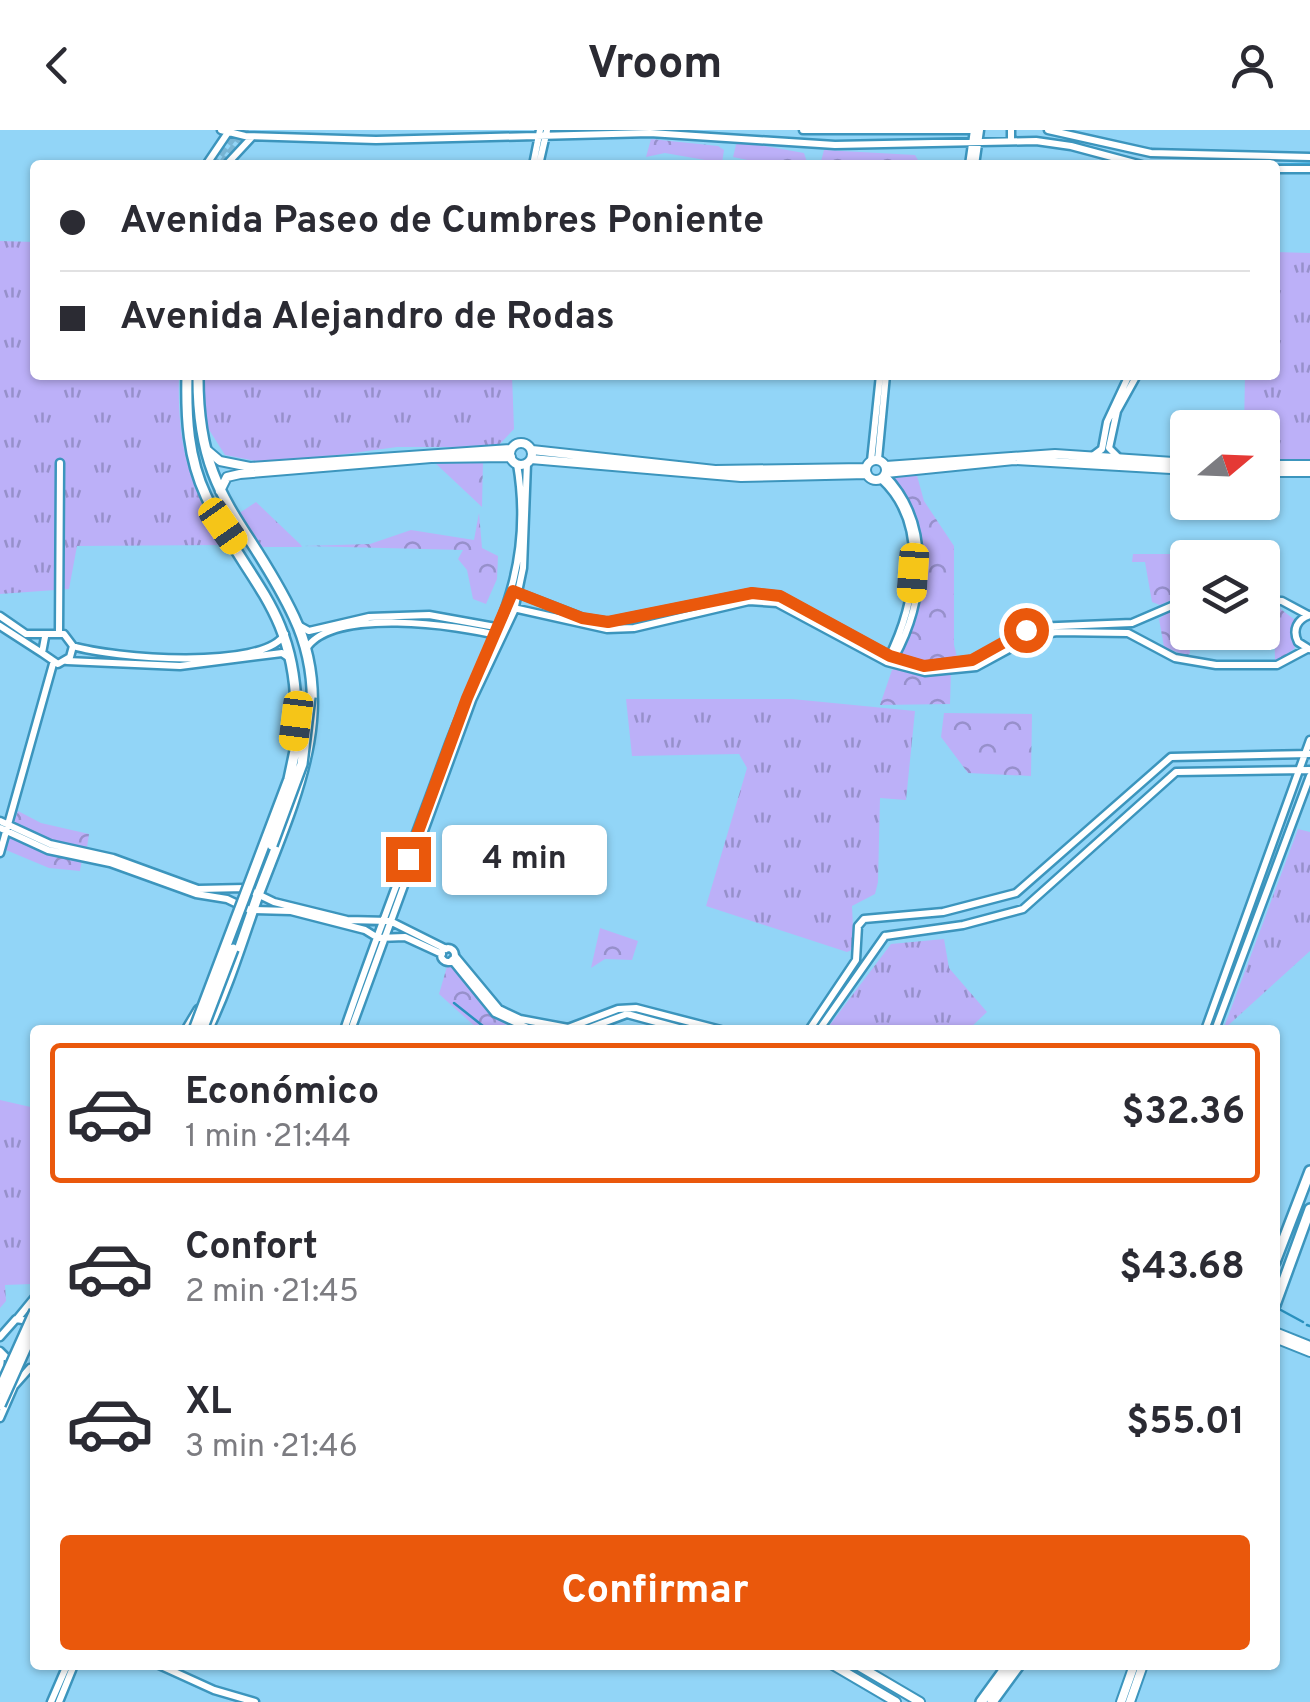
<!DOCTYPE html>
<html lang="es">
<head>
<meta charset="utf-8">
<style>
	:root { --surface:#fff; --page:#f7f7f7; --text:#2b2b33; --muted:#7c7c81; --line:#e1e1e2; --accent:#ea580c }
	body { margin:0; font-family:Overpass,sans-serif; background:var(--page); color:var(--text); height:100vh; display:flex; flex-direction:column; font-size:38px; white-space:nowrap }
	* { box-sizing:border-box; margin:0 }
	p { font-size:32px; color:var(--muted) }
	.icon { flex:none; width:55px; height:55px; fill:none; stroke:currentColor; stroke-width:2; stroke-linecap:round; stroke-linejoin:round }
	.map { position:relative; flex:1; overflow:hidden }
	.sheet { position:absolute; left:30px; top:895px; width:1250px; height:645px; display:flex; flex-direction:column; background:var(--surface); border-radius:10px; box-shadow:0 2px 8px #0004 }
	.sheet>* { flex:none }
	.top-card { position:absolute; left:30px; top:30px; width:1250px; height:220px; border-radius:10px; box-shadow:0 2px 8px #0004; display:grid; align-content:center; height:220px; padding:0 30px; background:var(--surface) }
	.needle { width:65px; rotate:71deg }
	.controls { position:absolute; left:1170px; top:280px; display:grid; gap:20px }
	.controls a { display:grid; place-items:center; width:110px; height:110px; border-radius:10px; background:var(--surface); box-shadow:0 2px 8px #0004; font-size:50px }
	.end { position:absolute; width:45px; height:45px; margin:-22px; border:12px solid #ea580c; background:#fff; box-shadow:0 0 0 5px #fff }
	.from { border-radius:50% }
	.bubble { position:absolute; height:70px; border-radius:10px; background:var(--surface); box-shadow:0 2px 8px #0004; font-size:32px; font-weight:700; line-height:70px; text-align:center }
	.car { position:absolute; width:30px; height:60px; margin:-30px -15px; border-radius:12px; box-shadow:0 0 8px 2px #0007; background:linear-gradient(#f5c518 24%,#345 0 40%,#f5c518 0 76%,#345 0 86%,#f5c518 0) }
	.top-card b { display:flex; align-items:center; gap:35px; height:95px; font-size:38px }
	.top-card b+b { border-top:2px solid var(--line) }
	.top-card i { width:25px; height:25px; background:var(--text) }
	ul { padding:18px 0 0; list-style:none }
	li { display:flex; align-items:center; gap:30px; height:140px; margin:0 20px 15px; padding:0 10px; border:5px solid transparent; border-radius:10px }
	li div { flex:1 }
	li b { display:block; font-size:38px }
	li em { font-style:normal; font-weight:700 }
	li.active { border-color:var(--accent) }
	li>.icon { width:90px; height:90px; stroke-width:1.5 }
	.cta { display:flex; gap:20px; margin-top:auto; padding:20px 30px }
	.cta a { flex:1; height:115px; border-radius:10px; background:var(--accent); color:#fff; font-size:40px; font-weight:700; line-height:115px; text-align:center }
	header { display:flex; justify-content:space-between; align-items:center; height:130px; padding:0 30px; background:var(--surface); font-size:45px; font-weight:700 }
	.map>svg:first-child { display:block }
	.grass { fill:url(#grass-tufts) }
	.park { fill:url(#park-crowns) }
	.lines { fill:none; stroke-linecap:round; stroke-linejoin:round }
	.stream { stroke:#2991be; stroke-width:2.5 }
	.canal { stroke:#34b9f1; stroke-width:5 }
	.primary-tunnel { stroke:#78b5d4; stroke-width:9; stroke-dasharray:9 4.5; stroke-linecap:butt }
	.tertiary-casing { stroke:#3c95bd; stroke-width:11 }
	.secondary-casing { stroke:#3c95bd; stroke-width:12 }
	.primary-casing { stroke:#3c95bd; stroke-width:14 }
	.tertiary { stroke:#fff; stroke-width:6 }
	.secondary { stroke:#fff; stroke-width:8 }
	.primary { stroke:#fff; stroke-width:9 }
	.primary-bridge-casing { stroke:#3c95bd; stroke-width:14; stroke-linecap:butt }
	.primary-bridge { stroke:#fff; stroke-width:9 }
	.route { stroke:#ea580c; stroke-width:12 }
</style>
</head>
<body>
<header><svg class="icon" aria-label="back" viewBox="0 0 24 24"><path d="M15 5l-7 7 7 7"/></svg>Vroom<svg class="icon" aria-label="person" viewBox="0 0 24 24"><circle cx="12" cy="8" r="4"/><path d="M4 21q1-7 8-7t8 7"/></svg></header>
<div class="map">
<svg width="1310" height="1572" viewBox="0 0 1310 1572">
	<defs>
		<pattern id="grass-tufts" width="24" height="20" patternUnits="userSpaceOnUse" patternTransform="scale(2.5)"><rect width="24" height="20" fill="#bcb0f8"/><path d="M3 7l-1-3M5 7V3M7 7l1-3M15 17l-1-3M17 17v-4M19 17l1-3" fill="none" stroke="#9790cb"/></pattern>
		<pattern id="park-crowns" width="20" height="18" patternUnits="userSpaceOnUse" patternTransform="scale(2.5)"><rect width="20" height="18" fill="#bcb0f8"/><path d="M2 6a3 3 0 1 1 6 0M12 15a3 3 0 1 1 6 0" fill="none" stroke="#9790cb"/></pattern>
	</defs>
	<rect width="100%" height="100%" fill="#92d5f7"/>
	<path class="grass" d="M0,111L35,112V245H179C177,317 189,353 223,415L77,416L69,459L0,464Z
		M1275,122L1310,123V334H1263L1262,298H1244L1245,245H1275Z
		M201,245H512L514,299L497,317H397L272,334L225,325L201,287Z
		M256,372L301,415L302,417H255L235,386Z
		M626,569H792L915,581L906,670L880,668L878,752L875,764L852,776L854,819L847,822L706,776L747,638L739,624L632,626Z
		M1298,699L1310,702V821L1223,900Z
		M944,809L949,838L987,882L968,900H826L891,814Z
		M0,970L35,978V1146L32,1154L5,1155L6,1171L0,1178Z"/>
	<path class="park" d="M651,9L718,16L724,20L722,33L665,23L646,27Z
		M737,11L804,23L808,35H771L733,27Z
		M824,20L915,25L921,35H820Z
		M483,330L482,377L433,331Z
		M916,342L924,371L954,416V515L958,531L926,533L900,526C902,511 911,497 915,482C929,434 919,389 892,348Z
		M479,383L482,418L498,426L497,449L486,474L473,469L467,440L458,429L463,420L304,416L370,414L411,400L474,410Z
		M1133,424H1172L1181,466L1160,475L1152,472L1145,432H1132Z
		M1179,474L1184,478L1190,523L1187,526L1164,517L1159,489Z
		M1274,474L1295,490L1290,504L1295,518L1275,533Z
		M901,537L951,542L950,574L880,575L892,540Z
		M944,583L1032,584L1031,646L968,643L941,607Z
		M18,681L41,693L89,704L87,717L44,709L13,695Z
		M11,705L82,729L80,741L49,738L6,720Z
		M600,798L638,811L632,830L605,829L591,838Z
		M448,833L469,851L488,881L513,900H479L439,864Z"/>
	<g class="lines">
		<path class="stream" d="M454,873L488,900
			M1279,1179L1303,1192
			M1307,1195L1310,1196"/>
		<path class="canal" d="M1200,35H1208
			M1275,36L1310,35"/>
		<path class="primary-tunnel" d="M211,35L238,0
			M222,35L248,0"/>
		<defs>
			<path id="tertiary" d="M221,0L245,6L376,10L650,3L835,15L1036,11L1071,16L1142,35
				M803,0H979
				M1011,0V11
				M1048,0L1151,23L1310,27
				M206,35L229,1
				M226,35L252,7
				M533,35L540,0
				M539,35L547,0
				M969,35L974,0
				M975,35L980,0
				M1275,39H1310
				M1094,325L1102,319L1107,292L1129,245
				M1117,326L1109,318L1117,281L1137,245
				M878,329L886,245
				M871,331L880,245
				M885,345C933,394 925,472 894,528
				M881,349C931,395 915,475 888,529
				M513,461L583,488L608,492L752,463L780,466L890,526L924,536L972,530L1034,497L1132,493L1188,469
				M1262,470L1282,471L1308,485
				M509,477L607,499L634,498L749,471L777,473L887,532L925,542L976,537L1033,506L1057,502L1128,503L1175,528L1216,535H1277L1307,519
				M0,486L26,504H64L73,516L70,527L58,534L42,523L45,507
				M298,495L309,501L369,487L429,485L501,498
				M0,496L42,523
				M59,502L60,333
				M73,516C111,528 263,541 285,504
				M306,519C332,477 459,495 500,506
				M1309,519L1298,512C1292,500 1297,489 1310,485
				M67,531L180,536L282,523L288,527
				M0,691L50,714L113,728L198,759L245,758L274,772L347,790L390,791L446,819
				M0,698L48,720L110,733L196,764L227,769L250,780L291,781L365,800L378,808L405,807L442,824
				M0,723L53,534
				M885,806L963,795L1023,779L1176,642L1310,640
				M441 825a7 7 0 1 1 14 0a7 7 0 1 1-14 0Z
				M455,826L499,879L520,889L568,898L618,879L636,878L721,900
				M452,830L495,883L532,900
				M344,900C376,806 413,713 447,619C485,517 537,451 517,334
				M351,900L472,570L514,481L523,438L527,333
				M584,900L627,884L686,900
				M809,900L856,830L858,796L864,789L943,782L1016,763L1171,627L1310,624
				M819,900L885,806
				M1205,900L1310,610
				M1215,900L1310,646
				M17,1189L35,1167
				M0,1207L16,1189L35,1192
				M0,1221L15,1236
				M0,1240L1,1226
				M0,1288L14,1256L30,1238
				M159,1535L214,1560L255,1572
				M51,1572L67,1535
				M59,1572L74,1535"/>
			<path id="secondary" d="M510 324a11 11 0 1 1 22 0a11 11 0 1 1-22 0Z
				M207,320L220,331L250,337L511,319
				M532,320L715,340L866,338
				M531,329L741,347L867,344
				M866 340a10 10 0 1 1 20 0a10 10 0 1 1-20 0Z
				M1262,335H1310
				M886,336L1055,324L1188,333
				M1262,342H1310
				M886,343L1014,330L1188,340
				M220,361L227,347L240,344L431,328L511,327
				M1275,1202L1310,1216
				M1275,1208L1310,1222
				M833,1535L896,1572
				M857,1535L920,1572
				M1121,1572L1134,1535
				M1130,1572L1143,1535"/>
			<path id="primary" d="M187,245C186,287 188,328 206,366C244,449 293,476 296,576
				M198,245C197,368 248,389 294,487C339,582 292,675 258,765C242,810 228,857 207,900
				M187,900L199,880
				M1275,1132L1310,1041
				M1275,1175L1310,1079
				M981,1572L1008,1535
				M992,1572L1019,1535"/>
		</defs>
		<use href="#tertiary" class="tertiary-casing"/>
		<use href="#secondary" class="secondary-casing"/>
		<use href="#primary" class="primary-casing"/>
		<use href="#tertiary" class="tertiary"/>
		<use href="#secondary" class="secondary"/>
		<use href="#primary" class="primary"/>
		<defs>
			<path id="primary-bridge" d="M272,715L302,634L310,567
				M194,900L289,649L300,597V565
				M202,900L233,819
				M0,1259L35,1181
				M0,1275L35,1197"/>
		</defs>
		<use href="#primary-bridge" class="primary-bridge-casing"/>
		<use href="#primary-bridge" class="primary-bridge"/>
	</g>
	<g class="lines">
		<path class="route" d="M408,729L467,568L513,461L582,488L608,492L752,463L780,466L890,526L924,536L972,530L1026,500"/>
	</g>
</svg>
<div class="controls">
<a><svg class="needle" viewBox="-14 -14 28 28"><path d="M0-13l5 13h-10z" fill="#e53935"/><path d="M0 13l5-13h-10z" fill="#7c7c81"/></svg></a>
<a><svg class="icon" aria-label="layers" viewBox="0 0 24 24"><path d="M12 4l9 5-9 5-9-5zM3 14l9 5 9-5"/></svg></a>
</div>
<i class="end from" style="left:1026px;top:500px"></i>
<i class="end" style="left:408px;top:729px"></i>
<div class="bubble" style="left:442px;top:695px;width:165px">4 min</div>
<i class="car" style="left:223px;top:396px;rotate:145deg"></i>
<i class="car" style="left:913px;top:443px;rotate:184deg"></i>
<i class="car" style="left:296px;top:591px;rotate:187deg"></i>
<div class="top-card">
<b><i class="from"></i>Avenida Paseo de Cumbres Poniente</b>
<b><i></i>Avenida Alejandro de Rodas</b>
</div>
<section class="sheet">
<ul>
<li class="active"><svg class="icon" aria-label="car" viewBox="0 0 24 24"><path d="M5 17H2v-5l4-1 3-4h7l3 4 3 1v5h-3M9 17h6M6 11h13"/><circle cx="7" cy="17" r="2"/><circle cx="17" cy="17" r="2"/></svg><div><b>Económico</b><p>1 min · 21:44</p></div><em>$32.36</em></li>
<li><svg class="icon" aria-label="car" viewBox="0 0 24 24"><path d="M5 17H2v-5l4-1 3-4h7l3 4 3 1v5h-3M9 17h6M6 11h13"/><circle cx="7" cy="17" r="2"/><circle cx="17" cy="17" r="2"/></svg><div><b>Confort</b><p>2 min · 21:45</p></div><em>$43.68</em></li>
<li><svg class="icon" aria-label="car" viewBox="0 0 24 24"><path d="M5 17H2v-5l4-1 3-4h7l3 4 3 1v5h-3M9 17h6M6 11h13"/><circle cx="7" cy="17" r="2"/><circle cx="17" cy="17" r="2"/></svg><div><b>XL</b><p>3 min · 21:46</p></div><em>$55.01</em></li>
</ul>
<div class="cta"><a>Confirmar</a></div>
</section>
</div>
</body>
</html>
